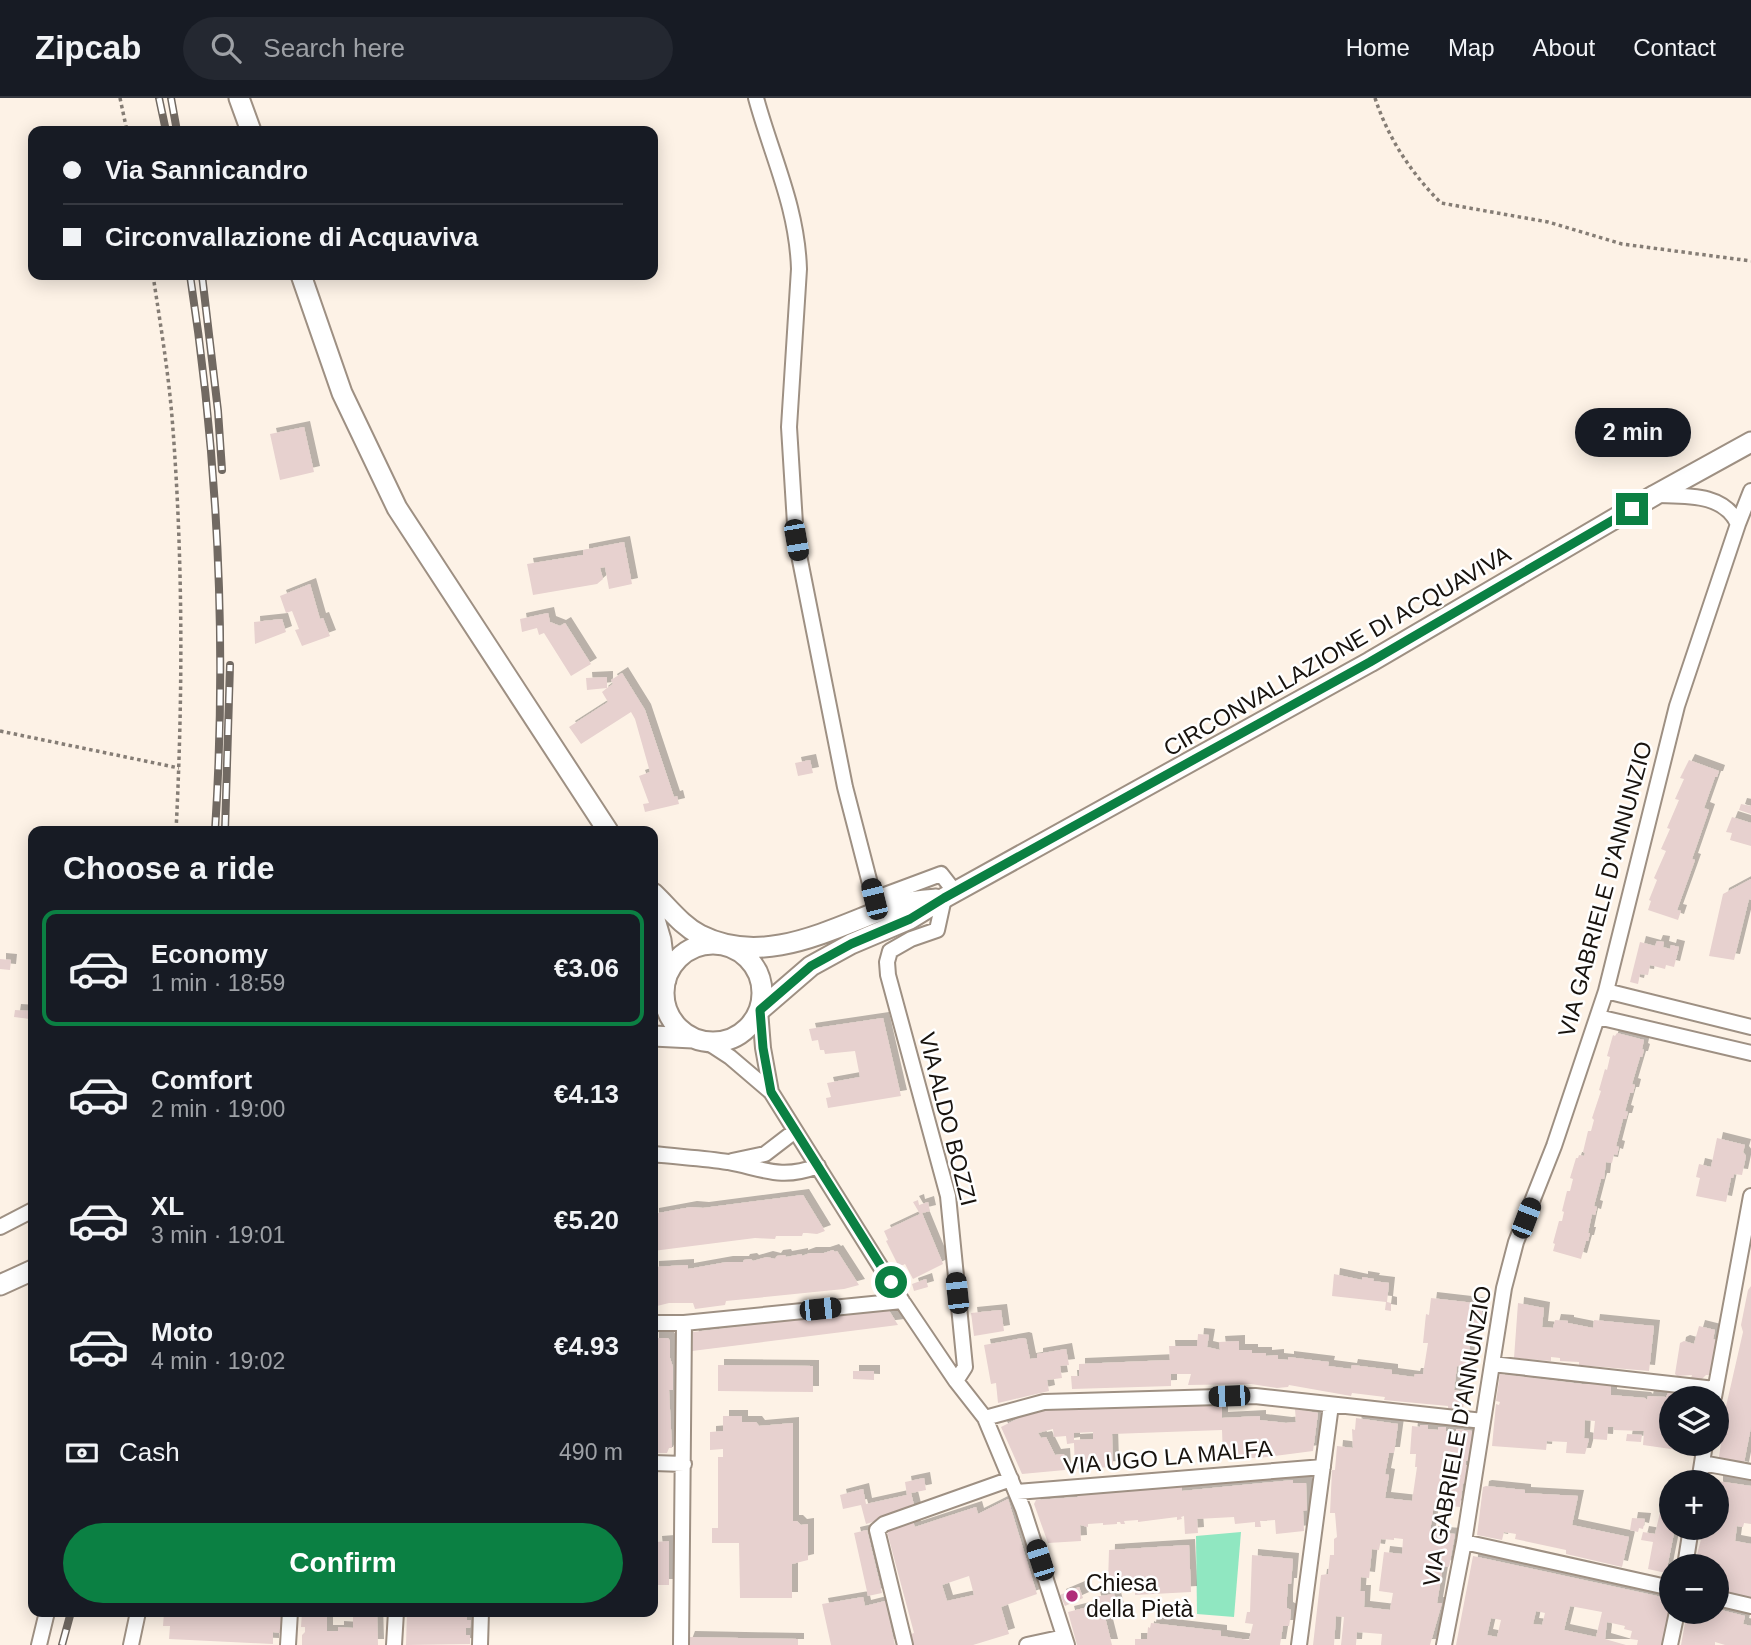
<!DOCTYPE html>
<html lang="en">
<head>
<meta charset="utf-8">
<style>
	:root { --surface:#171b24; --page:#242831; --text:#f1f3f6; --muted:#9ea1a6; --line:#363941; --accent:#0b8043 }
	body { margin:0; font-family:Arial,sans-serif; background:var(--page); color:var(--text); height:100vh; display:flex; flex-direction:column; font-size:26px; white-space:nowrap }
	* { box-sizing:border-box; margin:0 }
	p { font-size:23px; color:var(--muted) }
	.icon { flex:none; width:38px; height:38px; fill:none; stroke:currentColor; stroke-width:2; stroke-linecap:round; stroke-linejoin:round }
	.map { position:relative; flex:1; overflow:hidden }
	.panel { position:absolute; left:28px; top:728px; width:630px; height:791px; display:flex; flex-direction:column; background:var(--surface); border-radius:14px; box-shadow:0 4px 18px #0003 }
	.panel>* { flex:none }
	.top-card { position:absolute; left:28px; top:28px; width:630px; height:154px; border-radius:14px; box-shadow:0 4px 18px #0003; display:grid; align-content:center; height:154px; padding:0 35px; background:var(--surface) }
	.tools { position:absolute; left:1659px; top:1288px; display:grid; gap:14px }
	.tools a { display:grid; place-items:center; width:70px; height:70px; border-radius:50%; background:var(--surface); box-shadow:0 4px 18px #0003; font-size:35px }
	.end { position:absolute; width:32px; height:32px; margin:-16px; border:9px solid #0b8043; background:#fff; box-shadow:0 0 0 4px #fff }
	.from { border-radius:50% }
	.bubble { position:absolute; height:49px; border-radius:24px; background:var(--surface); box-shadow:0 4px 18px #0003; font-size:23px; font-weight:600; line-height:49px; text-align:center }
	.car { position:absolute; width:21px; height:42px; margin:-21px -10px; border-radius:9px; box-shadow:0 0 5px 2px #0007; background:linear-gradient(#222 24%,#8ab4d8 0 40%,#222 0 76%,#8ab4d8 0 86%,#222 0) }
	.top-card b { display:flex; align-items:center; gap:24px; height:66px; font-size:26px }
	.top-card b+b { border-top:2px solid var(--line) }
	.top-card i { width:18px; height:18px; background:var(--text) }
	ul { padding:0; list-style:none }
	li { display:flex; align-items:center; gap:21px; height:116px; margin:0 14px 10px; padding:0 21px; border:4px solid transparent; border-radius:14px }
	li div { flex:1 }
	li b { display:block; font-size:26px }
	li em { font-style:normal; font-weight:600 }
	li.on { border-color:var(--accent) }
	li>.icon { width:63px; height:63px; stroke-width:1.5 }
	h2 { padding:0 35px; font-size:32px; line-height:84px }
	.pay { display:flex; align-items:center; gap:18px; height:77px; padding:0 35px; font-size:26px }
	.pay p { margin-inline-start:auto }
	.primary-button { display:flex; gap:14px; margin-top:auto; padding:14px 35px }
	.primary-button a { flex:1; height:80px; border-radius:42px; background:var(--accent); color:#fff; font-size:28px; font-weight:600; line-height:80px; text-align:center }
	header { display:flex; align-items:center; gap:42px; box-sizing:border-box; height:98px; padding:0 35px; background:var(--surface); border-bottom:2px solid var(--line) }
	header strong { font-size:33px }
	nav { display:flex; gap:38px; margin-inline-start:auto; font-size:24px }
	.search { width:490px; height:63px; background:var(--page); display:flex; align-items:center; gap:18px; box-sizing:border-box; padding:0 24px; border-radius:38px; color:var(--muted); font-size:26px }
	.map>svg:first-child { display:block }
	.green { fill:#90e7c1 }
	.building { fill:#e7d1cf; fill-rule:evenodd; filter:url(#shadow) }
	.lines { fill:none; stroke-linecap:round; stroke-linejoin:round }
	.minor-casing { stroke:#9e9083; stroke-width:18 }
	.secondary-casing { stroke:#9e9083; stroke-width:23 }
	.path { stroke:#857d75; stroke-width:3.5; stroke-dasharray:3.5 3.5; stroke-linecap:butt }
	.minor { stroke:#fff; stroke-width:14 }
	.secondary { stroke:#fff; stroke-width:19 }
	.rail-casing { stroke:#716962; stroke-width:8 }
	.rail { stroke:#fff; stroke-width:5; stroke-dasharray:16; stroke-linecap:butt }
	.route { stroke:#0b8043; stroke-width:9 }
	.poi-dot { fill:#af2e79; stroke:#fff; stroke-width:2.5 }
	.labels { text-anchor:middle; stroke-width:5; stroke-linejoin:round; paint-order:stroke }
	.street-label { font-size:23px; fill:#18130e; stroke:#fff }
	.poi-label { font-size:23px; fill:#18130e; stroke:#fff; text-anchor:start }
</style>
</head>
<body>
<header>
<strong>Zipcab</strong>
<div class="search"><svg class="icon" aria-label="search" viewBox="0 0 24 24"><circle cx="10" cy="10" r="6"/><path d="M15 15l6 6"/></svg>Search here</div>
<nav><a>Home</a><a>Map</a><a>About</a><a>Contact</a></nav>
</header>
<div class="map">
<svg width="1751" height="1547" viewBox="0 0 1751 1547">
	<defs>
		<filter id="shadow"><feDropShadow dx="6" dy="-6" stdDeviation="0" flood-color="#0004"/></filter>
	</defs>
	<rect width="100%" height="100%" fill="#fdf2e6"/>
	<path class="green" d="M1241,1434L1234,1519L1197,1516L1196,1438Z"/>
	<path class="building" d="M304,329L314,374L280,382L270,336Z
		M624,444L632,486L609,491L605,469L600,470L603,481L597,486L533,497L527,466L583,457V452Z
		M310,486L320,521L323,520L330,538L302,548L295,532L299,531L292,513L286,515L280,498Z
		M548,515L550,524L560,528L565,525L591,566L571,578L544,535L539,537L537,530L522,534L520,521Z
		M282,521L286,534L255,546L254,524Z
		M622,575L645,612L674,699L677,698L679,706L645,714L643,706L649,705L639,678L650,674L635,621L631,614L581,646L569,629L608,604L602,594L607,590L587,592L586,580L607,579V590L613,586L611,582Z
		M810,662L813,675L798,678L795,665Z
		M1689,662L1719,673L1717,679H1715L1704,710L1709,712L1692,761L1695,762L1677,812L1681,813L1678,822L1648,812L1651,803L1649,802L1657,782L1654,780L1666,753L1661,751L1670,731L1667,730L1679,702L1675,701L1684,681L1680,680Z
		M1741,706L1751,708V716L1739,712Z
		M1732,719L1751,725V748L1730,742L1732,735L1726,734Z
		M1751,781V802L1749,801L1734,862L1709,858L1723,796Z
		M1657,843L1664,844L1663,849L1670,851L1671,847L1679,849L1674,869L1666,867L1665,871L1650,867L1648,877L1640,876L1638,886L1630,884L1640,844L1655,848Z
		M0,861L11,862L10,872L0,871Z
		M15,912L31,913L30,921L14,919Z
		M883,920L901,998L828,1010L826,1000L831,999L827,985L860,979L855,953L825,956L824,952H820L818,942L812,943L809,931Z
		M1617,935L1644,942L1642,951L1644,952L1642,959H1640L1632,986L1635,987L1633,995H1630L1625,1013L1628,1014L1626,1021H1623L1616,1048L1619,1049L1617,1057L1614,1056L1612,1065L1606,1064L1604,1081H1601L1594,1108L1597,1109L1595,1117L1592,1116L1588,1135H1590L1588,1143H1586L1581,1161L1553,1153L1555,1146L1553,1145L1559,1123H1562L1564,1114L1562,1113L1567,1093H1570L1573,1081L1570,1080L1576,1060H1578L1579,1057L1584,1058L1585,1055L1583,1054L1588,1033H1591L1594,1022L1592,1020L1601,993L1599,992L1605,971L1607,972L1610,959L1607,958L1613,937L1615,938Z
		M1717,1040L1745,1047L1743,1054L1746,1058L1742,1077L1734,1076L1733,1080H1731L1726,1104L1696,1098L1700,1080L1696,1079L1699,1066L1711,1069Z
		M803,1097L825,1133L817,1136L807,1135H803L802,1138H776L775,1141L755,1140L653,1153V1116L691,1109L703,1110Z
		M918,1102L919,1107L928,1104L930,1113L922,1115L943,1166L913,1181L905,1166L899,1169L886,1143L888,1142L884,1133L920,1116L913,1104Z
		M833,1152L835,1154L837,1153L859,1187L844,1191L726,1203L725,1207L695,1211L693,1205H669L653,1209V1169L688,1167V1171L727,1164H743L744,1162L751,1161L753,1163L767,1159L775,1161L777,1158L785,1157L786,1159L802,1156V1158L810,1155H824Z
		M1334,1176L1362,1182V1179L1374,1181L1373,1183L1389,1185L1387,1204L1391,1205V1213L1385,1212L1386,1204L1332,1198Z
		M926,1181L928,1189L914,1193L912,1186Z
		M1751,1188V1329L1743,1370L1718,1365L1724,1326H1722L1743,1234L1741,1227L1748,1192Z
		M1431,1200L1483,1206L1479,1235H1475L1474,1238H1471L1467,1269L1457,1268L1454,1292L1465,1294L1463,1312L1448,1311V1308L1384,1302L1385,1299L1352,1295L1351,1298L1289,1287L1288,1289L1277,1290L1251,1286L1188,1287L1191,1276H1171V1288L1072,1291L1071,1278H1079V1266L1170,1262L1169,1248H1197L1198,1236L1209,1237L1207,1249L1220,1252L1219,1244L1239,1243V1252H1252V1255H1266V1258L1278,1257V1261L1288,1262V1259L1329,1264L1328,1268L1351,1271L1352,1267L1392,1272V1276L1414,1279L1415,1276H1423L1428,1245H1423L1426,1216L1429,1217Z
		M1518,1205L1544,1210L1542,1229L1553,1230L1555,1222L1568,1223V1225L1593,1230L1594,1222L1654,1228L1649,1273L1579,1267V1264L1560,1263V1260L1551,1259V1263L1514,1260Z
		M888,1211L898,1227L692,1253L693,1234Z
		M1001,1212L1004,1233L974,1238L971,1215Z
		M1699,1228L1715,1232L1713,1241L1716,1242L1709,1277H1706L1702,1281L1691,1280L1692,1277L1677,1278L1675,1276L1680,1245L1684,1243L1694,1246Z
		M653,1240H668L670,1243V1260L673,1269V1292H669L672,1350H669L667,1355H653Z
		M1023,1240L1026,1241L1030,1261L1037,1260V1256L1066,1251L1069,1267L1060,1268L1062,1280L1047,1282L1049,1293L998,1305L996,1285L991,1286L984,1247Z
		M718,1267L813,1268V1294L718,1293Z
		M853,1273H874V1282L853,1281Z
		M1500,1276L1582,1286H1611V1297L1645,1300L1647,1302L1648,1298L1666,1299L1668,1295L1685,1298L1689,1300H1671V1346H1693L1692,1354L1643,1347L1644,1333L1614,1332V1329H1608L1607,1342L1593,1341L1595,1323L1585,1322L1584,1340L1589,1341L1585,1356L1566,1355L1567,1344L1547,1343L1546,1352L1492,1348L1496,1306L1499,1307L1500,1304L1496,1303Z
		M1222,1304V1320L1260,1318V1322L1286,1325L1296,1324L1295,1311L1318,1315L1313,1353L1259,1360H1223L1222,1332L1112,1336L1113,1369L1075,1371L1074,1345L1067,1346L1066,1338L1054,1339L1053,1331L1038,1335L1041,1340L1046,1339L1055,1357L1064,1356L1065,1372L1022,1376L1001,1329L1029,1315L1066,1310ZM1093,1334V1341L1074,1342V1335Z
		M723,1318H742V1324H756L759,1328L793,1325V1423H797L801,1427L808,1426V1462L792,1466V1500H740L739,1445H712V1430H718V1359H723V1351L710,1352V1334L723,1333Z
		M1356,1320L1398,1326L1394,1355H1389L1385,1376L1389,1377L1385,1400L1412,1403L1417,1369H1415L1416,1356H1410L1412,1328L1420,1329V1327H1428V1331L1438,1332V1329H1446V1333L1456,1334V1331L1472,1333L1469,1363H1466V1367H1468L1466,1386L1463,1385L1460,1409L1434,1406L1430,1434L1455,1436L1449,1469L1443,1468L1437,1505H1442L1430,1547H1381L1382,1536L1357,1534L1356,1547H1341L1344,1519L1336,1518L1334,1547H1313L1321,1477L1328,1476L1330,1457H1334V1441L1337,1439L1335,1415H1330L1332,1372H1335L1337,1348L1353,1350L1352,1331L1355,1332ZM1394,1440L1403,1441L1402,1456L1384,1454L1379,1493L1393,1495L1390,1512L1364,1509L1365,1493H1360L1361,1479L1369,1480L1372,1451L1379,1452L1381,1441L1394,1442Z
		M1627,1336L1642,1337L1641,1344L1626,1343Z
		M924,1380L926,1392L911,1395L915,1411L866,1426L861,1407L843,1411L840,1397L863,1391L866,1406L907,1397L905,1384Z
		M1293,1382V1385H1306L1307,1412L1303,1413L1304,1433L1276,1436L1275,1422L1260,1423L1261,1429H1255V1424L1235,1426L1234,1419L1197,1421L1198,1435L1185,1436L1184,1418L1181,1419L1182,1421L1177,1422V1419L1138,1424V1422L1124,1423L1125,1426H1121L1120,1424H1117V1426L1103,1427V1425L1088,1426V1429L1080,1427L1081,1443L1048,1445L1034,1406L1036,1402L1078,1399L1077,1396L1182,1386V1393Z
		M1717,1383L1751,1388V1426L1744,1425L1743,1429L1737,1428L1735,1443L1751,1446V1500L1717,1493V1468H1694L1704,1430H1717Z
		M1486,1388L1525,1392V1395L1578,1398L1572,1427L1629,1439L1622,1469L1566,1456V1452L1515,1441L1516,1436L1504,1434L1502,1442L1477,1437L1483,1389Z
		M1008,1401L1037,1496L1001,1509L1009,1536L973,1547H914L911,1536L914,1535L886,1430L912,1422L915,1429L976,1409L978,1416ZM969,1478L974,1497L947,1503L942,1487Z
		M1662,1406L1671,1407V1430H1675L1666,1475L1648,1471L1653,1444L1641,1442L1643,1434L1655,1436Z
		M1632,1420L1645,1421L1643,1431L1639,1430L1638,1434L1630,1432Z
		M867,1432L882,1495L868,1498L854,1435Z
		M669,1443V1487H653V1454H657L656,1444Z
		M1189,1447L1191,1494L1135,1497V1484L1108,1485L1109,1452Z
		M1252,1457L1293,1461L1291,1486H1288L1287,1499V1510L1291,1512L1290,1522L1289,1528H1283L1280,1547H1135V1541H1147L1148,1529L1150,1530L1151,1525L1221,1533V1538L1249,1542L1253,1526L1245,1525L1247,1514H1250Z
		M1473,1458L1671,1501L1663,1547H1637L1638,1542L1630,1541L1632,1533L1624,1531L1625,1528L1607,1524L1605,1541L1626,1547H1456ZM1570,1508L1602,1514L1596,1539L1564,1532ZM1536,1513L1545,1515L1542,1527L1533,1526ZM1491,1520L1501,1522L1497,1539L1487,1537Z
		M1079,1489L1083,1500L1065,1508L1060,1497Z
		M1114,1496L1118,1512L1104,1515L1112,1547H1077L1068,1514L1096,1507L1094,1499Z
		M863,1499L865,1508L885,1503L895,1547H831L822,1506Z
		M1717,1511L1745,1518L1743,1526L1751,1528V1547H1725L1715,1544V1547H1681L1687,1514H1717Z
		M164,1514H195V1516L207,1517V1514H215V1517H224L225,1514H236L235,1518L245,1519V1515L282,1514L280,1535L273,1534V1546L169,1541L170,1528H163Z
		M302,1514H327V1533H338V1529L353,1530V1514H377L378,1547H302V1537L305,1534V1529H301Z
		M407,1514H471V1516H467V1522H471L470,1530H466V1537H470V1546L406,1547Z
		M689,1539L798,1541V1547H686Z"/>
	<g class="lines">
		<defs>
			<path id="minor" d="M756,0C772,59 797,108 799,171L789,329L796,442L845,689L874,801L941,776L955,794
				M1738,426L1751,393
				M944,800L937,832L911,841L890,853L887,864L888,877L948,1098L965,1269L956,1283
				M1606,893L1751,929
				M760,912L763,950L771,994
				M1598,919L1751,955
				M707,944L730,959L771,994L902,1203L956,1283L985,1320L1023,1411L1067,1547
				M653,1056C678,1059 704,1060 728,1064C764,1071 781,1082 818,1068
				M732,1063L765,1056L795,1033
				M0,1129L33,1112
				M653,1225H684L902,1203
				M1492,1266L1715,1291
				M1714,1299L1751,1098
				M985,1320L1044,1304L1255,1298L1483,1323
				M653,1365L684,1366
				M1702,1365L1751,1374
				M1699,1384L1705,1346
				M1017,1394L1323,1369
				M1464,1444L1671,1490
				M1685,1468L1691,1430
				M1717,1500L1751,1508
				M39,1547L47,1514
				M131,1547L138,1514
				M288,1547L290,1514
				M394,1547L396,1514
				M480,1547L481,1514
				M681,1547L684,1225
				M905,1547L877,1432L884,1426L1011,1381
				M1027,1547L1064,1539
				M1299,1547L1331,1307
				M1444,1547L1464,1444L1504,1190L1516,1144L1554,1048L1606,893L1677,608L1738,426C1724,395 1686,398 1657,397
				M1670,1547L1677,1514"/>
			<path id="secondary" d="M239,0L251,33
				M301,177L342,295L397,410L608,733
				M653,795C669,810 681,827 700,837C767,871 837,827 899,806C911,803 924,802 936,801
				M653,815L661,842L666,882
				M664 895a49 49 0 1 1 98 0a49 49 0 1 1-98 0Z
				M760,912L811,868L851,846L910,821L944,800L1370,564L1655,397L1751,344
				M653,938L693,940
				M0,1187L33,1172"/>
		</defs>
		<use href="#minor" class="minor-casing"/>
		<use href="#secondary" class="secondary-casing"/>
		<path class="path" d="M120,0L127,33
			M1375,0C1388,40 1411,75 1441,105L1548,124L1622,146L1751,163
			M153,177C160,224 168,271 172,319C183,457 183,595 176,733
			M0,633L179,670"/>
		<use href="#minor" class="minor"/>
		<use href="#secondary" class="secondary"/>
		<defs>
			<path id="rail" d="M159,0L166,33
				M171,0L177,33
				M190,177C218,360 227,548 215,733
				M202,177L218,313L222,372
				M225,733L230,567
				M62,1547L71,1514"/>
		</defs>
		<use href="#rail" class="rail-casing"/>
		<use href="#rail" class="rail"/>
	</g>
	<g class="lines">
		<path class="route" d="M891,1184L771,994L763,950L760,912L811,868L851,846L910,821L944,800L1370,564L1632,411"/>
	</g>
	<circle class="poi-dot" cx="1072" cy="1498" r="7"/>
	<g class="labels">
		<g class="street-label">
			<text transform="translate(1337 553) rotate(-30)" y="8">CIRCONVALLAZIONE DI ACQUAVIVA</text>
			<text transform="translate(1605 791) rotate(-75)" y="8">VIA GABRIELE D'ANNUNZIO</text>
			<text transform="translate(948 1021) rotate(76)" y="8">VIA ALDO BOZZI</text>
			<text transform="translate(1457 1338) rotate(-80)" y="8">VIA GABRIELE D'ANNUNZIO</text>
			<text transform="translate(1168 1359) rotate(-5)" y="8">VIA UGO LA MALFA</text>
		</g>
		<g class="poi-label">
			<text x="1086" y="1493">Chiesa<tspan x="1086" dy="26">della Pietà</tspan></text>
		</g>
	</g>
</svg>
<div class="tools">
<a><svg class="icon" aria-label="layers" viewBox="0 0 24 24"><path d="M12 4l9 5-9 5-9-5zM3 14l9 5 9-5"/></svg></a>
<a>+</a>
<a>−</a>
</div>
<i class="end from" style="left:891px;top:1184px"></i>
<i class="end" style="left:1632px;top:411px"></i>
<div class="bubble" style="left:1575px;top:310px;width:116px">2 min</div>
<i class="car" style="left:796px;top:442px;rotate:170deg"></i>
<i class="car" style="left:874px;top:801px;rotate:346deg"></i>
<i class="car" style="left:1526px;top:1120px;rotate:21deg"></i>
<i class="car" style="left:957px;top:1195px;rotate:354deg"></i>
<i class="car" style="left:820px;top:1211px;rotate:84deg"></i>
<i class="car" style="left:1229px;top:1298px;rotate:268deg"></i>
<i class="car" style="left:1040px;top:1462px;rotate:342deg"></i>
<div class="top-card">
<b><i class="from"></i>Via Sannicandro</b>
<b><i></i>Circonvallazione di Acquaviva</b>
</div>
<section class="panel">
<h2>Choose a ride</h2>
<ul>
<li class="on"><svg class="icon" aria-label="car" viewBox="0 0 24 24"><path d="M5 17H2v-5l4-1 3-4h7l3 4 3 1v5h-3M9 17h6M6 11h13"/><circle cx="7" cy="17" r="2"/><circle cx="17" cy="17" r="2"/></svg><div><b>Economy</b><p>1 min · 18:59</p></div><em>€3.06</em></li>
<li><svg class="icon" aria-label="car" viewBox="0 0 24 24"><path d="M5 17H2v-5l4-1 3-4h7l3 4 3 1v5h-3M9 17h6M6 11h13"/><circle cx="7" cy="17" r="2"/><circle cx="17" cy="17" r="2"/></svg><div><b>Comfort</b><p>2 min · 19:00</p></div><em>€4.13</em></li>
<li><svg class="icon" aria-label="car" viewBox="0 0 24 24"><path d="M5 17H2v-5l4-1 3-4h7l3 4 3 1v5h-3M9 17h6M6 11h13"/><circle cx="7" cy="17" r="2"/><circle cx="17" cy="17" r="2"/></svg><div><b>XL</b><p>3 min · 19:01</p></div><em>€5.20</em></li>
<li><svg class="icon" aria-label="car" viewBox="0 0 24 24"><path d="M5 17H2v-5l4-1 3-4h7l3 4 3 1v5h-3M9 17h6M6 11h13"/><circle cx="7" cy="17" r="2"/><circle cx="17" cy="17" r="2"/></svg><div><b>Moto</b><p>4 min · 19:02</p></div><em>€4.93</em></li>
</ul>
<div class="pay"><svg class="icon" aria-label="cash" viewBox="0 0 24 24"><path d="M3 7h18v10H3z"/><circle cx="12" cy="12" r="2"/></svg>Cash<p>490 m</p></div>
<div class="primary-button"><a>Confirm</a></div>
</section>
</div>
</body>
</html>
